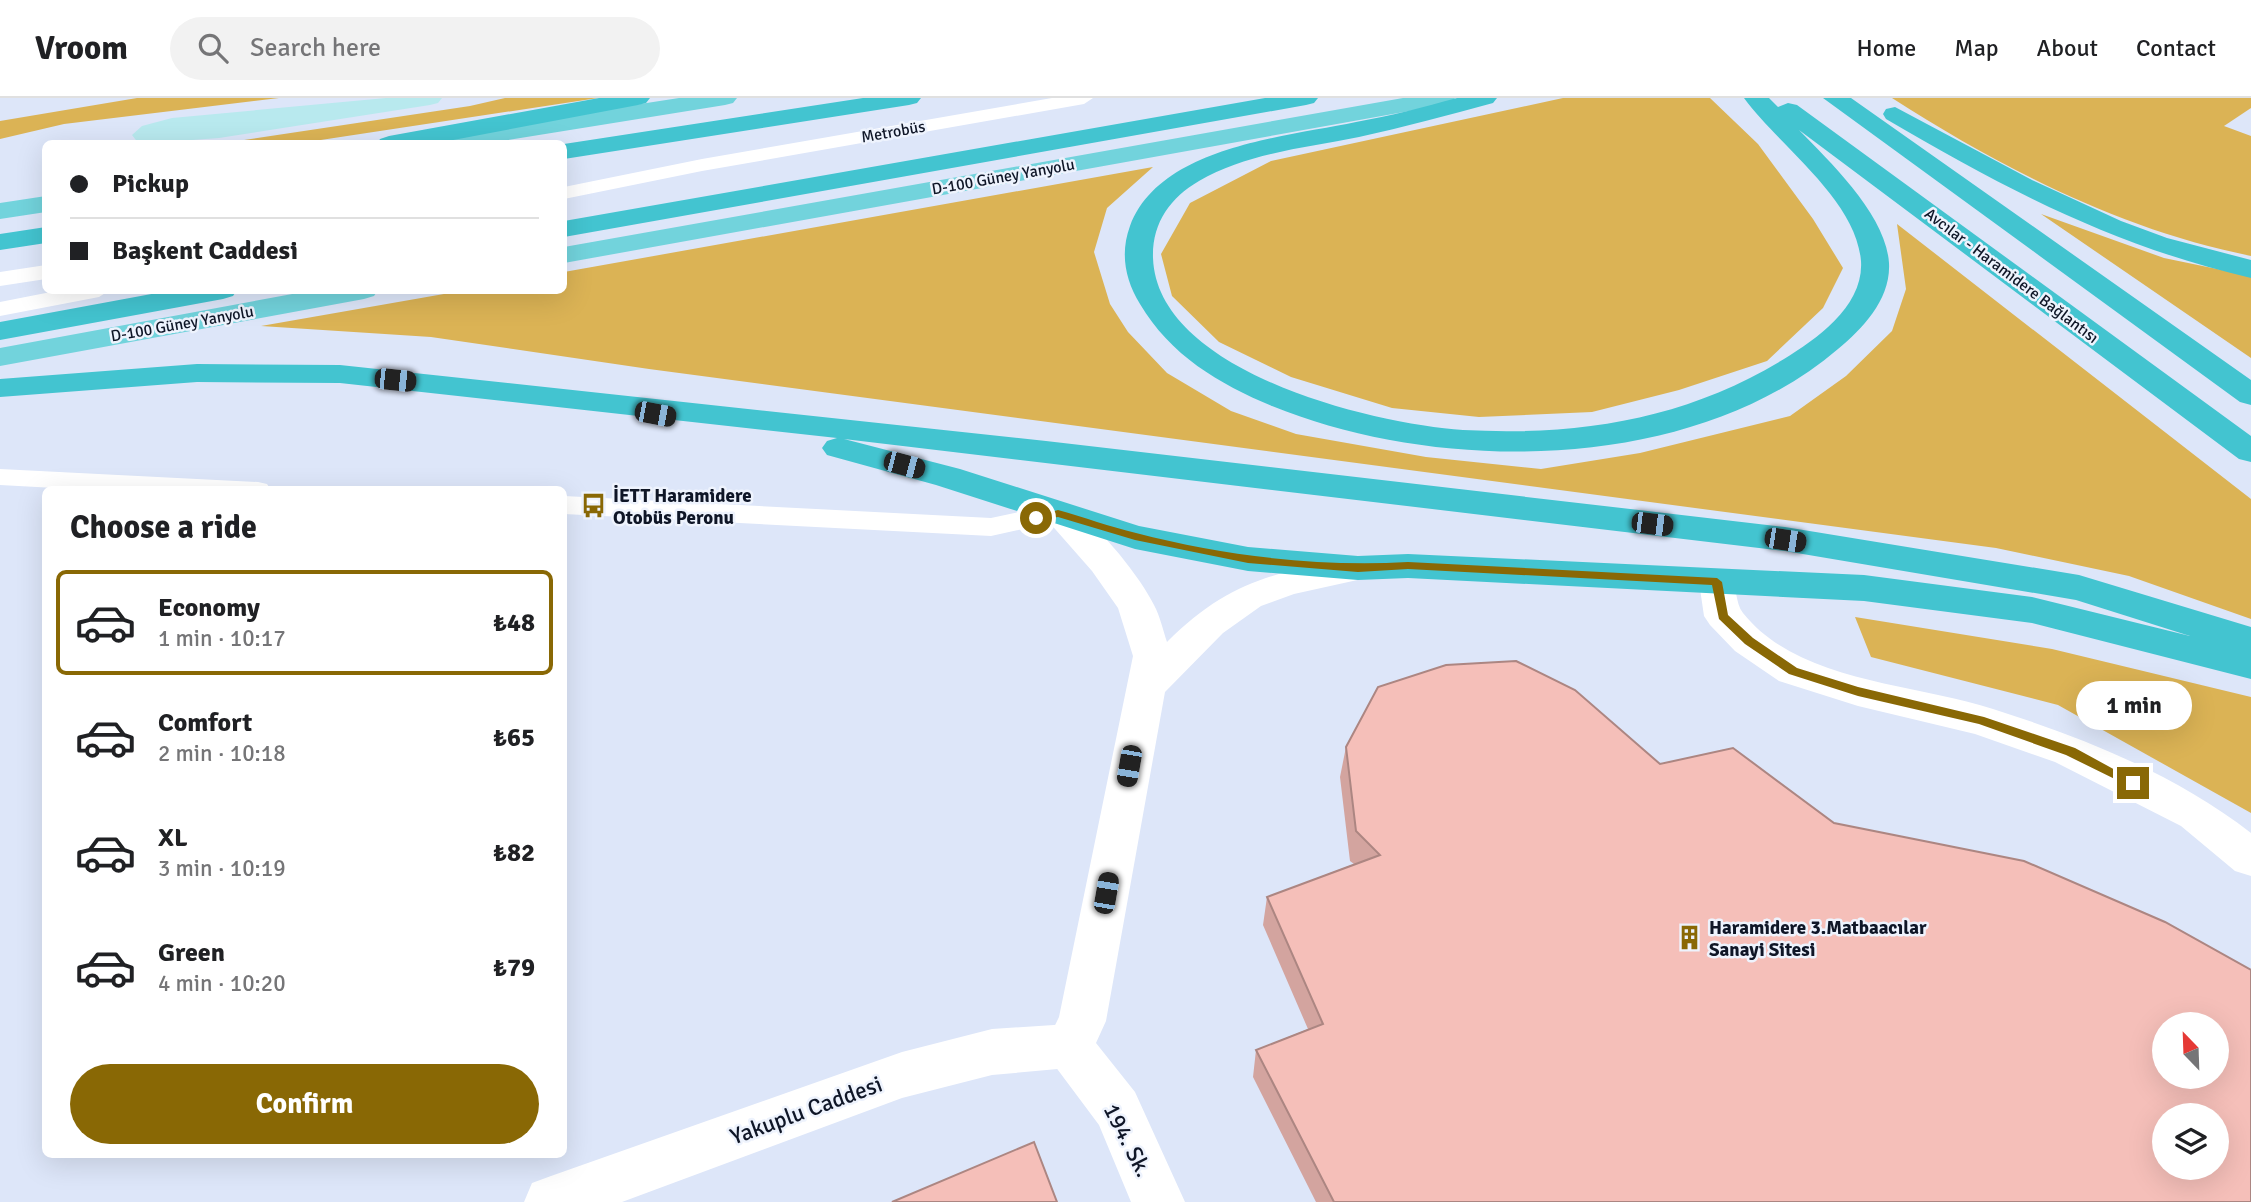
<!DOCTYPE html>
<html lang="en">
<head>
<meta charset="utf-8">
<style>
	:root { --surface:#fff; --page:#f2f2f2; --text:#202124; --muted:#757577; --line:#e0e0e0; --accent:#896805 }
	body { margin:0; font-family:Signika,sans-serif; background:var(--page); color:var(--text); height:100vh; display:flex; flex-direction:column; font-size:26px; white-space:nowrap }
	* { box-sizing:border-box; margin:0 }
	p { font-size:23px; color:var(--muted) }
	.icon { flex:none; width:38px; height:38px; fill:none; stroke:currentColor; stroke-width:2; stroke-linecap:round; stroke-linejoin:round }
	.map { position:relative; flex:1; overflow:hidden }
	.sheet { position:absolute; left:42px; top:388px; width:525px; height:672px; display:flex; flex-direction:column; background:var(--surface); border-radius:10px; box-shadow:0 7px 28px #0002 }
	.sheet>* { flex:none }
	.banner { position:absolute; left:42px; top:42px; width:525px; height:154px; border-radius:10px; box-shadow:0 7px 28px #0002; display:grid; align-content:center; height:154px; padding:0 28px; background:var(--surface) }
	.needle { width:46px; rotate:337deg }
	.tools { position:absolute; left:2152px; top:914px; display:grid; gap:14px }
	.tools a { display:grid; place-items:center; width:77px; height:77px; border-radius:50%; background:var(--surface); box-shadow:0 7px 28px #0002; font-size:35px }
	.end { position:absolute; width:32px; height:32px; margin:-16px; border:9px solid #896805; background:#fff; box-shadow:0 0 0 4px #fff }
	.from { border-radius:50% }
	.bubble { position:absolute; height:49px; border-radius:24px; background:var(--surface); box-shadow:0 7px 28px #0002; font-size:23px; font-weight:700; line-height:49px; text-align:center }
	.car { position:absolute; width:21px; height:42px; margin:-21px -10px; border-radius:9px; box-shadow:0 0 5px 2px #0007; background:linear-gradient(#222 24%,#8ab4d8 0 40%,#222 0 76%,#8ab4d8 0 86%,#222 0) }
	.banner b { display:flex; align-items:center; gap:24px; height:66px; font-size:26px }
	.banner b+b { border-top:2px solid var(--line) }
	.banner i { width:18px; height:18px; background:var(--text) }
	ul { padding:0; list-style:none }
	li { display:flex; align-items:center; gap:21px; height:105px; margin:0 14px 10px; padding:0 14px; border:4px solid transparent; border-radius:10px }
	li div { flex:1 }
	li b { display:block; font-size:26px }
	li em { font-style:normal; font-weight:700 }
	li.current { border-color:var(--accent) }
	li>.icon { width:63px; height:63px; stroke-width:1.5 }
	h2 { padding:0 28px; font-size:32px; line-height:84px }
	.primary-button { display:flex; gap:14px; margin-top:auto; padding:14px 28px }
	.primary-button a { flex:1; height:80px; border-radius:42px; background:var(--accent); color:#fff; font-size:28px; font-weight:700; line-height:80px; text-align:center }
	header { display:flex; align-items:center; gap:42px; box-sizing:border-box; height:98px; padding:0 35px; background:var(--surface); border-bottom:2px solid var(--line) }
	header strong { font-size:33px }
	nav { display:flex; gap:38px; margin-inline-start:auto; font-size:24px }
	.search { width:490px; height:63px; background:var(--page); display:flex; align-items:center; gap:18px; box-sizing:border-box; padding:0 24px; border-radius:38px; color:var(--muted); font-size:26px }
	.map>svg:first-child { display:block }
	.green { fill:#dbb355 }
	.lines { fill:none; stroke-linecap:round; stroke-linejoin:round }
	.service { fill:#fff; fill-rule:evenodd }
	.minor { fill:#fff; fill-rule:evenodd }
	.tertiary { fill:#fff; fill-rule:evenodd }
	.secondary { fill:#b8e9ee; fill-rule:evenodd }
	.primary { fill:#72d3dc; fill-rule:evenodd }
	.trunk { fill:#43c4d0; fill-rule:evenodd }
	.wall { fill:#d3a49f }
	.building { fill:#f5bfb9; stroke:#ac8682; stroke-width:2; fill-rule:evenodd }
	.route { fill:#896805 }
	.labels { text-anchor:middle; stroke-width:5; stroke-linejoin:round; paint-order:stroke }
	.far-street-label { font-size:16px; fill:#0f1627; stroke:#eef3fd }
	.poi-label { font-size:19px; font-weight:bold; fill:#0f1627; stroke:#eef3fd; text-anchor:start }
	.near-street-label { font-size:23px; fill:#0f1627; stroke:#eef3fd }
</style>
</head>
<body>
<header>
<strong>Vroom</strong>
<div class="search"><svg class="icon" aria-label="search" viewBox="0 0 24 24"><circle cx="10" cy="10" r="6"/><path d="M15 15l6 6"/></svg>Search here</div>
<nav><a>Home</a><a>Map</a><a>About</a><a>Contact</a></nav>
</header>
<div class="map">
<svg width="2251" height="1104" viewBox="0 0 2251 1104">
	<rect width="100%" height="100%" fill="#dde6f9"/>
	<path class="green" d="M137,0H279L64,26L0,41V23Z
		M505,0H598L301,45L217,46L470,8Z
		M1563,0H1710L1758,46L1813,121L1843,170L1823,210L1767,263L1679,292L1592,314L1479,319L1392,310L1291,279L1219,244L1172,198L1161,156L1190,105L1271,63Z
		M1892,0H2251V10L2224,28L2251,38V158C2121,132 2003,71 1892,0Z
		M1153,69L1107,110L1094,154L1110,206L1128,234L1167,275L1231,313L1296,336L1426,359L1541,371L1640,355L1790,318L1846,278L1892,233L1906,191L1897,126L2251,401V521L2129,478L1996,450L649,271L431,239L261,228L461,193L564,192V174Z
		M2041,116L2164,160L2251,178V260Z
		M1855,519L2052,551L2251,599V715L2058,607L1871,559Z"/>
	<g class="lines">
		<path class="service" d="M1052,0H1093L1084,6L702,73L564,101V89L702,61Z
			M46,167V181L0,188V174Z
			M61,192H110L99,199L0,218V204Z
			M0,371L258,384L267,386L271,392H92L0,387Z
			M564,398L991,420L1058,406L1068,409L1071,415L1068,421L991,438L564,416Z"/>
		<path class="minor" d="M1058,404C1088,412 1140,478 1154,507C1160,518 1163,532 1167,544C1229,482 1275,475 1358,458L1371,461L1376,470L1371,479L1294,496L1261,508L1223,535L1165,594L1106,923L1096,945L1135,994L1185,1104H1131L1099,1027L1052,964L1045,948L1059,919L1133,558L1118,510L1092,473L1041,415L1046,407Z"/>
		<path class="tertiary" d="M1717,471L1730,475C1737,487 1735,505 1743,515C1799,585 1914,585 1993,611C2084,640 2175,676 2251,735V778L2235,773L2181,728L2055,664L1975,636L1858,608L1779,583L1735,553L1710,527L1704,518L1699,484L1704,475Z
			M1069,926L1086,932L1093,948L1086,964L1069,970L992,977L902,1000L622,1104H524L532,1085L551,1078L902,954L992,931Z"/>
		<path class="secondary" d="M386,0H442L438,5L430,7L219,40L139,46L132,37L142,28L172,20Z"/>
		<path class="primary" d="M679,0H737L733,5L725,7L484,46H421L424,41L433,38Z
			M1403,0H1455L1451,5L1443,7L564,165V149Z
			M46,98V114L0,121V105Z
			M314,192H378L374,198L364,201L0,268V250Z"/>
		<path class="trunk" d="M599,0H650L646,5L638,7L432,46H377L380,41L389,38Z
			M863,0H921L917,5L909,7L564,61V46Z
			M1265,0H1318L1314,5L1306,7L564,139V123Z
			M1457,0H1497L1493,5C1449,17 1404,29 1359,39C1305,50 1247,55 1199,83C1170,100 1152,125 1153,160C1157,274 1373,326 1463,332C1578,338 1684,322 1784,261C1817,241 1864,208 1861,163C1856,101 1779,48 1744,0H1769L1778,9L1788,5L1797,7L2251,338V364L2239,361L1799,32C1831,65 1886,117 1889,165C1891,201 1863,230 1838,251C1693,375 1442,377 1272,308C1219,286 1170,257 1140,206C1125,182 1120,155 1130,128C1160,48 1285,39 1356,24C1390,18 1424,9 1457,0Z
			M1823,0H1851L2251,282V307L2240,304Z
			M1895,9L2032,82L2121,123L2167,140L2251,162V180C2114,148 2007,92 1886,21L1883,16L1886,11Z
			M46,129V145L0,152V136Z
			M173,192H237L233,198L223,201L0,242V224Z
			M197,266L340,267L1046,343L1785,429L2079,477L2251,529V581L2032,525L1864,503L1408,480L1358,482L1248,473L1135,451L936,387L827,357L822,350L827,343L837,340L340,285L197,284L0,299V281ZM844,341L1785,453L2076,502L2190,538L2032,499L1864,477L1408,456L1358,458L1248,449L1139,428L960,371Z"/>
	</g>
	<path class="wall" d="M1346,649L1660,666L2251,1104H1316L1253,979L1256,952L1308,931L1263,827L1267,799L1354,766L1350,763L1340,679Z"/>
	<path class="building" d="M1516,563L1575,592L1660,666L1733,650L1834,725L2024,763L2165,824L2251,872V1104H1334L1256,952L1323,926L1267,799L1380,757L1356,733L1346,649L1378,589L1446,567ZM2165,926H2217V978H2165ZM2165,1017H2217V1069H2165Z
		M1034,1044L1057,1104H892Z"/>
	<path class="route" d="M1058,412C1084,419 1110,429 1136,435C1224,458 1317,469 1408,464L1717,480L1722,484L1728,517L1753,540L1797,570L1858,589L1984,619L2075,650L2139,685L2138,688H2129L2066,657L1979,626L1858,598L1789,576L1745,546L1719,521L1712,487L1408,471L1358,474L1248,465L1135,442L1058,419L1036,423L1031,420Z"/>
	<defs>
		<symbol id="bus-bare" viewBox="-9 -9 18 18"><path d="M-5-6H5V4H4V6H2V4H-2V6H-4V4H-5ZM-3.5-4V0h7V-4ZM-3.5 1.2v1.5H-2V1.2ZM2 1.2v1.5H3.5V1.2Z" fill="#896805" stroke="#eef3fd" stroke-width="2.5" paint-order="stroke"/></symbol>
		<symbol id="building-bare" viewBox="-9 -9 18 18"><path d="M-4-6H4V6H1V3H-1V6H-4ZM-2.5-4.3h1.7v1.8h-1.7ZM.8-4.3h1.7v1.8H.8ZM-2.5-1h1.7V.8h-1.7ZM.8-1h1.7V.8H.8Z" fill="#896805" stroke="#eef3fd" stroke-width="2.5" paint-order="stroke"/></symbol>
	</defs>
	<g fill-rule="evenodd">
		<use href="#bus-bare" x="576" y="390" width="35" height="35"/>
		<use href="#building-bare" x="1672" y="822" width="35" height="35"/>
	</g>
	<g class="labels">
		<g class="far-street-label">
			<text transform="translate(893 33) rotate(-10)" y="6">Metrobüs</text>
			<text transform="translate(1003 78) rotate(-10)" y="6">D-100 Güney Yanyolu</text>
			<text transform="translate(2012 177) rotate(37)" y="6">Avcılar - Haramidere Bağlantısı</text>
			<text transform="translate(182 225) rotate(-10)" y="6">D-100 Güney Yanyolu</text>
		</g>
		<g class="poi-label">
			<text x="613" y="404">İETT Haramidere<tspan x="613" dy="22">Otobüs Peronu</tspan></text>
			<text x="1709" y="836">Haramidere 3.Matbaacılar<tspan x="1709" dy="22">Sanayi Sitesi</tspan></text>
		</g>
		<g class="near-street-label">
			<text transform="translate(806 1012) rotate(-20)" y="8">Yakuplu Caddesi</text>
			<text transform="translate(1128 1042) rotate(63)" y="8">194. Sk.</text>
		</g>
	</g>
</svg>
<div class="tools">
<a><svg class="needle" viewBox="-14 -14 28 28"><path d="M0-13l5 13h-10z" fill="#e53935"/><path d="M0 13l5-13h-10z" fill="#757577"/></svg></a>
<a><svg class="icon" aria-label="layers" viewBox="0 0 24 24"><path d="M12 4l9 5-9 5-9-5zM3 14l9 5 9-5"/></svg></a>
</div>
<i class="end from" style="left:1036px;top:420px"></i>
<i class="end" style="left:2133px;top:685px"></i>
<div class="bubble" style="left:2076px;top:583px;width:116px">1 min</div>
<i class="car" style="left:395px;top:282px;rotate:96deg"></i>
<i class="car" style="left:655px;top:316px;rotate:101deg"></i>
<i class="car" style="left:904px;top:367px;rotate:105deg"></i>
<i class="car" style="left:1652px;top:426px;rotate:97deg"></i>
<i class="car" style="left:1785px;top:442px;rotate:99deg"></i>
<i class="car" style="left:1129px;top:668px;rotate:190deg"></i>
<i class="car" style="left:1106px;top:795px;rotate:10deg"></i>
<div class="banner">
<b><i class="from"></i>Pickup</b>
<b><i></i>Başkent Caddesi</b>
</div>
<section class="sheet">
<h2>Choose a ride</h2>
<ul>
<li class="current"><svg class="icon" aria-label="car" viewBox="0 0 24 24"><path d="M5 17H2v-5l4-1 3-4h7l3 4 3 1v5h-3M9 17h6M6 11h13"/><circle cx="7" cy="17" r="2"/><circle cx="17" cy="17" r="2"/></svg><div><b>Economy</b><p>1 min · 10:17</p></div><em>₺48</em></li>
<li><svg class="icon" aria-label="car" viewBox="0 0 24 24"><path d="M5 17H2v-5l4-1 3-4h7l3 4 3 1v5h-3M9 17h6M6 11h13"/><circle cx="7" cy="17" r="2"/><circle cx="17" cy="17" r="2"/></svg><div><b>Comfort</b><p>2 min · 10:18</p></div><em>₺65</em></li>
<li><svg class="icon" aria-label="car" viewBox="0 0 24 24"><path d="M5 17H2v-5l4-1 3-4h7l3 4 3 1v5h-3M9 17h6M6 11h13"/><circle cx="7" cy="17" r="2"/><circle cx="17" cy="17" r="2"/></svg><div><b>XL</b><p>3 min · 10:19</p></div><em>₺82</em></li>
<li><svg class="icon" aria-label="car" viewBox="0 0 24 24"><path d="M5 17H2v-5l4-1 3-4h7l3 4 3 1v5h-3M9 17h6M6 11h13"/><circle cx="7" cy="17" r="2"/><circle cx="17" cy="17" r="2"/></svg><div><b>Green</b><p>4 min · 10:20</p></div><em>₺79</em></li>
</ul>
<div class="primary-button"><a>Confirm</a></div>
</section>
</div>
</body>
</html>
